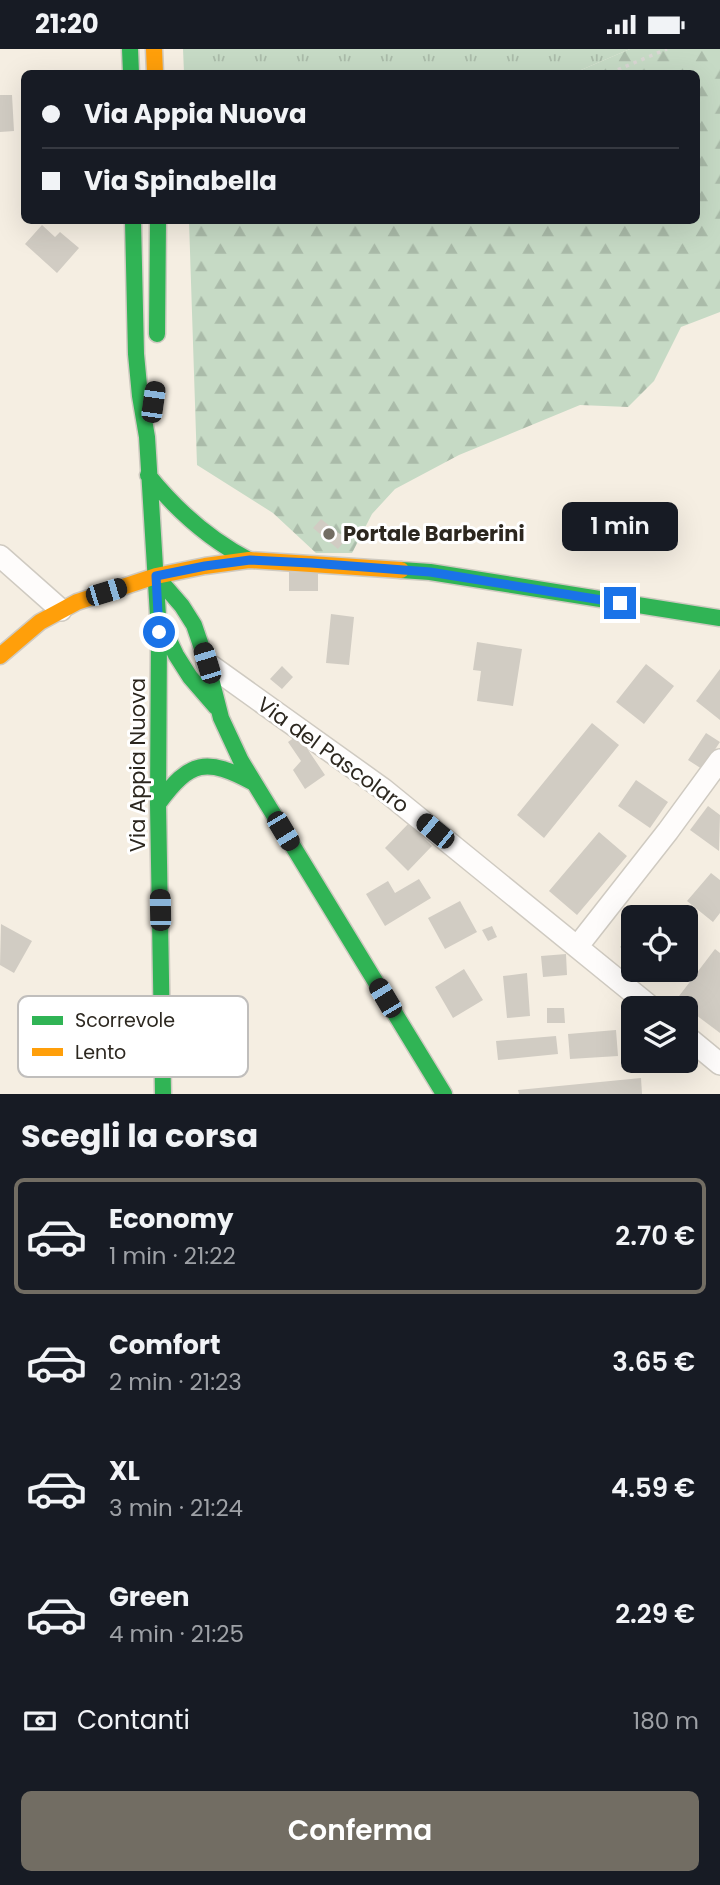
<!DOCTYPE html>
<html lang="it">
<head>
<meta charset="utf-8">
<style>
	:root { --surface:#171b24; --page:#242831; --text:#f1f3f6; --muted:#9ea1a6; --line:#363941; --accent:#726d63 }
	body { margin:0; font-family:Poppins,sans-serif; background:var(--page); color:var(--text); height:100vh; display:flex; flex-direction:column; font-size:26px; white-space:nowrap }
	* { box-sizing:border-box; margin:0 }
	p { font-size:23px; color:var(--muted) }
	.icon { flex:none; width:38px; height:38px; fill:none; stroke:currentColor; stroke-width:2; stroke-linecap:round; stroke-linejoin:round }
	.map { position:relative; height:1045px; overflow:hidden }
	.sheet { display:flex; flex-direction:column; background:var(--surface); flex:1 }
	.sheet>* { flex:none }
	.hud { position:absolute; left:21px; top:21px; width:679px; height:154px; border-radius:10px; box-shadow:0 7px 28px #0002; display:grid; align-content:center; height:154px; padding:0 21px; background:var(--surface) }
	.fabs { position:absolute; left:621px; top:856px; display:grid; gap:14px }
	.fabs a { display:grid; place-items:center; width:77px; height:77px; border-radius:10px; background:var(--surface); box-shadow:0 7px 28px #0002; font-size:35px }
	.end { position:absolute; width:32px; height:32px; margin:-16px; border:9px solid #1a73e8; background:#fff; box-shadow:0 0 0 4px #fff }
	.from { border-radius:50% }
	.bubble { position:absolute; height:49px; border-radius:10px; background:var(--surface); box-shadow:0 7px 28px #0002; font-size:23px; font-weight:600; line-height:49px; text-align:center }
	.car { position:absolute; width:21px; height:42px; margin:-21px -10px; border-radius:9px; box-shadow:0 0 5px 2px #0007; background:linear-gradient(#222 24%,#8ab4d8 0 40%,#222 0 76%,#8ab4d8 0 86%,#222 0) }
	.hud b { display:flex; align-items:center; gap:24px; height:66px; font-size:26px }
	.hud b+b { border-top:2px solid var(--line) }
	.hud i { width:18px; height:18px; background:var(--text) }
	ul { padding:0; list-style:none }
	li { display:flex; align-items:center; gap:21px; height:116px; margin:0 14px 10px; padding:0 7px; border:4px solid transparent; border-radius:10px }
	li div { flex:1 }
	li b { display:block; font-size:26px }
	li em { font-style:normal; font-weight:600 }
	li.on { border-color:var(--accent) }
	li>.icon { width:63px; height:63px; stroke-width:1.5 }
	h2 { padding:0 21px; font-size:32px; line-height:84px }
	.pay { display:flex; align-items:center; gap:18px; height:77px; padding:0 21px; font-size:26px }
	.pay p { margin-inline-start:auto }
	.cta { display:flex; gap:14px; margin-top:auto; padding:14px 21px }
	.cta a { flex:1; height:80px; border-radius:10px; background:var(--accent); color:#fff; font-size:28px; font-weight:600; line-height:80px; text-align:center }
	.status { display:flex; justify-content:space-between; align-items:center; height:49px; padding:0 35px; background:var(--surface); direction:ltr }
	.status svg { height:19px; fill:currentColor }
	.map>svg:first-child { display:block }
	.grass { fill:url(#grass-tufts) }
	.forest { fill:url(#forest-firs) }
	.building { fill:#d1ccc3 }
	.lines { fill:none; stroke-linecap:round; stroke-linejoin:round }
	.street-casing { stroke:#cfcac1; stroke-width:24 }
	.fast-casing { stroke:#cfcac1; stroke-width:19 }
	.slow-casing { stroke:#cfcac1; stroke-width:19 }
	.path { stroke:#d9d6d3; stroke-width:3.5; stroke-dasharray:3.5 5; stroke-linecap:butt }
	.street { stroke:#fefcfb; stroke-width:21 }
	.fast { stroke:#30b455; stroke-width:16 }
	.slow { stroke:#ff9f0a; stroke-width:16 }
	.route { stroke:#1a73e8; stroke-width:9 }
	.poi-dot { fill:#726d63; stroke:#fff; stroke-width:2.5 }
	.labels { text-anchor:middle; stroke-width:6; stroke-linejoin:round; paint-order:stroke }
	.poi-label { font-size:21px; font-weight:bold; fill:#2c271f; stroke:#fff; text-anchor:start }
	.street-label { font-size:21px; fill:#2c271f; stroke:#fff }
	.key { fill:#fff; stroke:#c0bebc; stroke-width:2 }
	.key-label { font-size:19px; fill:#2c271f }
</style>
</head>
<body>
<div class="status"><b>21:20</b><svg viewBox="0 0 49 12"><path d="M0 12V9h3v3zM5 12V6h3v6zM10 12V3h3v9zM15 12V0h3v12zM26 1h20v11H26zM47 4h2v5h-2z"/></svg></div>
<div class="map">
<svg width="720" height="1045" viewBox="0 0 720 1045">
	<defs>
		<pattern id="grass-tufts" width="24" height="20" patternUnits="userSpaceOnUse" patternTransform="scale(1.75)"><rect width="24" height="20" fill="#c6dac5"/><path d="M3 7l-1-3M5 7V3M7 7l1-3M15 17l-1-3M17 17v-4M19 17l1-3" fill="none" stroke="#aabba9"/></pattern>
		<pattern id="forest-firs" width="22" height="20" patternUnits="userSpaceOnUse" patternTransform="scale(1.75)"><rect width="22" height="20" fill="#c6dac5"/><path d="M5 1l3.5 6h-7zM16 11l3.5 6h-7z" fill="#aabba9"/></pattern>
	</defs>
	<rect width="100%" height="100%" fill="#f5eee2"/>
	<path class="grass" d="M183,0H630L574,24H184Z"/>
	<path class="forest" d="M630,0H720V263L681,278L654,332L628,358L580,356L459,406L395,440L372,465L352,504H316L273,464L197,416L189,172H696V24H574Z"/>
	<path class="building" d="M0,46H12L14,82L0,83Z
		M42,176L55,188L60,183L79,199L57,224L25,195Z
		M321,470L346,490L338,500L313,479Z
		M289,523L318,524V542H289Z
		M331,565L354,568L349,616L326,614Z
		M477,593L522,600L513,657L477,652L481,622L473,621Z
		M646,615L674,637L644,675L616,653Z
		M282,617L293,628L282,640L270,630Z
		M720,620V671L696,652Z
		M592,674L619,696L544,789L517,766Z
		M706,684L720,693L702,720L688,711Z
		M298,686L325,726L305,740L293,721L301,712L288,693Z
		M636,731L668,753L650,779L618,757Z
		M708,757L720,766L719,802L690,781Z
		M409,774L432,797L408,822L385,799Z
		M599,783L627,807L577,866L549,842Z
		M711,824L720,831V864L713,873L687,852Z
		M419,830L431,849L385,877L366,845L388,832L395,844Z
		M460,852L477,883L445,900L428,869Z
		M1,875L32,892L14,924L0,916Z
		M492,877L497,888L488,892L482,881Z
		M634,882V909L620,898Z
		M715,900L720,904V984L676,951Z
		M566,905L567,926L543,928L541,907Z
		M464,920L483,951L453,969L435,938Z
		M527,924L530,967L507,969L503,927Z
		M547,959H564L565,974H547Z
		M616,981L618,1007L570,1010L568,985Z
		M556,987L558,1005L498,1011L496,992Z
		M641,1029L642,1045H519L518,1041Z"/>
	<g class="lines">
		<defs>
			<path id="street" d="M0,507L61,561
				M207,614L383,740L652,959
				M577,898L668,782L720,711
				M686,987L720,1015"/>
			<path id="fast" d="M130,0L131,24
				M133,172L136,305L140,347L147,388L159,583L158,755L163,1045
				M157,285L158,172
				M148,426C177,462 208,490 249,511
				M401,521L430,523L720,569
				M156,527L182,557L194,576L207,614L221,669L241,712L444,1045
				M158,568L176,606L190,628L216,658
				M158,755C190,711 206,708 254,734"/>
			<path id="slow" d="M154,0L155,24
				M0,607L40,573L77,553L156,527L205,517L249,511L401,521"/>
		</defs>
		<use href="#street" class="street-casing"/>
		<use href="#fast" class="fast-casing"/>
		<use href="#slow" class="slow-casing"/>
		<path class="path" d="M610,24L667,0"/>
		<use href="#street" class="street"/>
		<use href="#fast" class="fast"/>
		<use href="#slow" class="slow"/>
	</g>
	<g class="lines">
		<path class="route" d="M159,583L156,527L205,517L250,511L311,514L430,523L620,554"/>
	</g>
	<circle class="poi-dot" cx="329" cy="485" r="7"/>
	<g class="labels">
		<g class="poi-label">
			<text x="343" y="492">Portale Barberini</text>
		</g>
		<g class="street-label">
			<text transform="translate(333 706) rotate(36)" y="7">Via del Pascolaro</text>
			<text transform="translate(138 716) rotate(-90)" y="7">Via Appia Nuova</text>
		</g>
	</g>
	<rect x="18" y="947" width="230" height="81" rx="10" class="key"/>
	<rect x="32" y="967" width="31" height="9" fill="#30b455"/>
	<rect x="32" y="999" width="31" height="8" fill="#ff9f0a"/>
	<g class="key-label">
		<text x="75" y="978">Scorrevole</text>
		<text x="75" y="1010">Lento</text>
	</g>
</svg>
<div class="fabs">
<a><svg class="icon" aria-label="locate" viewBox="0 0 24 24"><circle cx="12" cy="12" r="6"/><path d="M12 2v4M12 18v4M2 12h4M18 12h4"/></svg></a>
<a><svg class="icon" aria-label="layers" viewBox="0 0 24 24"><path d="M12 4l9 5-9 5-9-5zM3 14l9 5 9-5"/></svg></a>
</div>
<i class="end from" style="left:159px;top:583px"></i>
<i class="end" style="left:620px;top:554px"></i>
<div class="bubble" style="left:562px;top:453px;width:116px">1 min</div>
<i class="car" style="left:153px;top:353px;rotate:8deg"></i>
<i class="car" style="left:106px;top:543px;rotate:73deg"></i>
<i class="car" style="left:207px;top:614px;rotate:343deg"></i>
<i class="car" style="left:283px;top:782px;rotate:149deg"></i>
<i class="car" style="left:435px;top:782px;rotate:309deg"></i>
<i class="car" style="left:160px;top:861px;rotate:359deg"></i>
<i class="car" style="left:385px;top:949px;rotate:329deg"></i>
<div class="hud">
<b><i class="from"></i>Via Appia Nuova</b>
<b><i></i>Via Spinabella</b>
</div>
</div>
<section class="sheet">
<h2>Scegli la corsa</h2>
<ul>
<li class="on"><svg class="icon" aria-label="car" viewBox="0 0 24 24"><path d="M5 17H2v-5l4-1 3-4h7l3 4 3 1v5h-3M9 17h6M6 11h13"/><circle cx="7" cy="17" r="2"/><circle cx="17" cy="17" r="2"/></svg><div><b>Economy</b><p>1 min · 21:22</p></div><em>2.70 €</em></li>
<li><svg class="icon" aria-label="car" viewBox="0 0 24 24"><path d="M5 17H2v-5l4-1 3-4h7l3 4 3 1v5h-3M9 17h6M6 11h13"/><circle cx="7" cy="17" r="2"/><circle cx="17" cy="17" r="2"/></svg><div><b>Comfort</b><p>2 min · 21:23</p></div><em>3.65 €</em></li>
<li><svg class="icon" aria-label="car" viewBox="0 0 24 24"><path d="M5 17H2v-5l4-1 3-4h7l3 4 3 1v5h-3M9 17h6M6 11h13"/><circle cx="7" cy="17" r="2"/><circle cx="17" cy="17" r="2"/></svg><div><b>XL</b><p>3 min · 21:24</p></div><em>4.59 €</em></li>
<li><svg class="icon" aria-label="car" viewBox="0 0 24 24"><path d="M5 17H2v-5l4-1 3-4h7l3 4 3 1v5h-3M9 17h6M6 11h13"/><circle cx="7" cy="17" r="2"/><circle cx="17" cy="17" r="2"/></svg><div><b>Green</b><p>4 min · 21:25</p></div><em>2.29 €</em></li>
</ul>
<div class="pay"><svg class="icon" aria-label="cash" viewBox="0 0 24 24"><path d="M3 7h18v10H3z"/><circle cx="12" cy="12" r="2"/></svg>Contanti<p>180 m</p></div>
<div class="cta"><a>Conferma</a></div>
</section>
</body>
</html>
